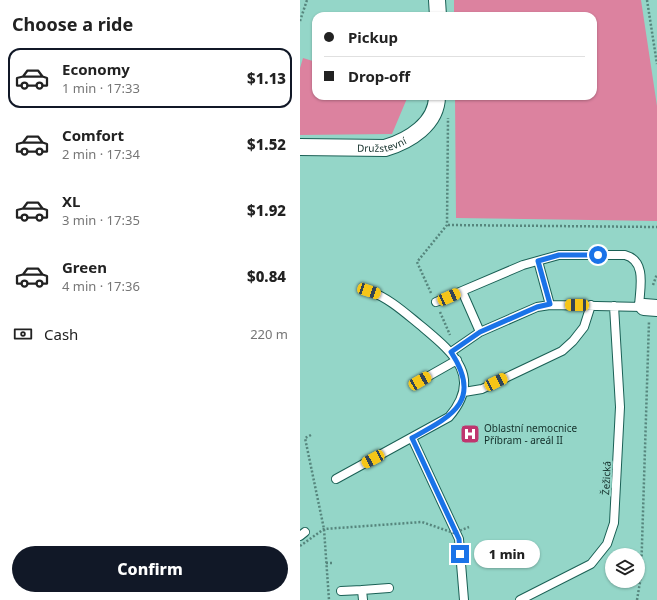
<!DOCTYPE html>
<html lang="en">
<head>
<meta charset="utf-8">
<style>
	:root { --surface:#fff; --page:#f6f6f6; --text:#222; --muted:#767676; --line:#e0e0e0; --accent:#111827 }
	body { margin:0; font-family:"Noto Sans",sans-serif; background:var(--page); color:var(--text); height:100vh; display:flex; flex-direction:column; font-size:15px; white-space:nowrap }
	* { box-sizing:border-box; margin:0 }
	p { font-size:13px; color:var(--muted) }
	.icon { flex:none; width:22px; height:22px; fill:none; stroke:currentColor; stroke-width:2; stroke-linecap:round; stroke-linejoin:round }
	.map { position:relative; flex:1; overflow:hidden }
	.side { display:flex; flex-direction:column; background:var(--surface); width:300px }
	.side>* { flex:none }
	.guide { position:absolute; left:12px; top:12px; width:285px; height:88px; border-radius:12px; box-shadow:0 1px 3px #0004; display:grid; align-content:center; height:88px; padding:0 12px; background:var(--surface) }
	.buttons { position:absolute; left:305px; top:548px; display:grid; gap:8px }
	.buttons a { display:grid; place-items:center; width:40px; height:40px; border-radius:50%; background:var(--surface); box-shadow:0 1px 3px #0004; font-size:20px }
	.end { position:absolute; width:18px; height:18px; margin:-9px; border:5px solid #1a73e8; background:#fff; box-shadow:0 0 0 2px #fff }
	.from { border-radius:50% }
	.bubble { position:absolute; height:28px; border-radius:14px; background:var(--surface); box-shadow:0 1px 3px #0004; font-size:13px; font-weight:800; line-height:28px; text-align:center }
	.car { position:absolute; width:12px; height:24px; margin:-12px -6px; border-radius:5px; box-shadow:0 0 3px 1px #0007; background:linear-gradient(#f5c518 24%,#345 0 40%,#f5c518 0 76%,#345 0 86%,#f5c518 0) }
	.guide b { display:flex; align-items:center; gap:14px; height:38px; font-size:15px }
	.guide b+b { border-top:1px solid var(--line) }
	.guide i { width:10px; height:10px; background:var(--text) }
	ul { padding:0; list-style:none }
	li { display:flex; align-items:center; gap:12px; height:60px; margin:0 8px 6px; padding:0 4px; border:2px solid transparent; border-radius:12px }
	li div { flex:1 }
	li b { display:block; font-size:15px }
	li em { font-style:normal; font-weight:800 }
	li.active { border-color:var(--accent) }
	li>.icon { width:36px; height:36px; stroke-width:1.5 }
	h2 { padding:0 12px; font-size:18px; line-height:48px }
	.pay { display:flex; align-items:center; gap:10px; height:44px; padding:0 12px; font-size:15px }
	.pay p { margin-inline-start:auto }
	.action { display:flex; gap:8px; margin-top:auto; padding:8px 12px }
	.action a { flex:1; height:46px; border-radius:24px; background:var(--accent); color:#fff; font-size:16px; font-weight:800; line-height:46px; text-align:center }
	main { display:flex; flex:1; min-height:0 }
	.map>svg:first-child { display:block }
	.green { fill:#dc829f }
	.lines { fill:none; stroke-linecap:round; stroke-linejoin:round }
	.service-casing { stroke:#1a6055; stroke-width:10 }
	.minor-casing { stroke:#1a6055; stroke-width:18 }
	.path { stroke:#56867d; stroke-width:2.5; stroke-dasharray:2 2; stroke-linecap:butt }
	.service { stroke:#fff; stroke-width:8 }
	.minor { stroke:#fff; stroke-width:16 }
	.path-bridge { stroke:#56867d; stroke-width:2.5; stroke-dasharray:2 2; stroke-linecap:butt }
	.route { stroke:#1a73e8; stroke-width:5 }
	.labels { text-anchor:middle; stroke-width:4; stroke-linejoin:round; paint-order:stroke }
	.street-label { font-size:10px; fill:#132f2a; stroke:#94d6c8 }
	.poi-label { font-size:10px; fill:#132f2a; stroke:#94d6c8; text-anchor:start }
</style>
</head>
<body>
<main>
<section class="side">
<h2>Choose a ride</h2>
<ul>
<li class="active"><svg class="icon" aria-label="car" viewBox="0 0 24 24"><path d="M5 17H2v-5l4-1 3-4h7l3 4 3 1v5h-3M9 17h6M6 11h13"/><circle cx="7" cy="17" r="2"/><circle cx="17" cy="17" r="2"/></svg><div><b>Economy</b><p>1 min · 17:33</p></div><em>$1.13</em></li>
<li><svg class="icon" aria-label="car" viewBox="0 0 24 24"><path d="M5 17H2v-5l4-1 3-4h7l3 4 3 1v5h-3M9 17h6M6 11h13"/><circle cx="7" cy="17" r="2"/><circle cx="17" cy="17" r="2"/></svg><div><b>Comfort</b><p>2 min · 17:34</p></div><em>$1.52</em></li>
<li><svg class="icon" aria-label="car" viewBox="0 0 24 24"><path d="M5 17H2v-5l4-1 3-4h7l3 4 3 1v5h-3M9 17h6M6 11h13"/><circle cx="7" cy="17" r="2"/><circle cx="17" cy="17" r="2"/></svg><div><b>XL</b><p>3 min · 17:35</p></div><em>$1.92</em></li>
<li><svg class="icon" aria-label="car" viewBox="0 0 24 24"><path d="M5 17H2v-5l4-1 3-4h7l3 4 3 1v5h-3M9 17h6M6 11h13"/><circle cx="7" cy="17" r="2"/><circle cx="17" cy="17" r="2"/></svg><div><b>Green</b><p>4 min · 17:36</p></div><em>$0.84</em></li>
</ul>
<div class="pay"><svg class="icon" aria-label="cash" viewBox="0 0 24 24"><path d="M3 7h18v10H3z"/><circle cx="12" cy="12" r="2"/></svg>Cash<p>220 m</p></div>
<div class="action"><a>Confirm</a></div>
</section>
<div class="map">
<svg width="357" height="600" viewBox="0 0 357 600">
	<rect width="100%" height="100%" fill="#94d6c8"/>
	<path class="green" d="M154,0H341L357,106V221L156,218L155,96H293V16H154Z
		M3,58L16,62V96H108L92,134L0,135V68Z"/>
	<g class="lines">
		<defs>
			<path id="service" d="M238,261L250,305
				M136,302L162,291
				M180,332L162,291L223,265L259,255H325C347,261 340,288 339,306
				M151,352L180,332L237,307L250,305L343,307
				M120,381L157,360
				M164,392L182,389L262,351L273,341L284,327L291,305
				M112,438L159,539L164,600
				M36,479L149,417C184,376 152,352 120,325C104,312 89,298 69,291
				M0,536L5,532
				M41,591L62,590
				M63,600L62,590L89,588
				M220,600L291,564L307,544L314,523L320,407L314,306"/>
			<g id="minor">
				<path d="M137,0L138,16"/>
				<path id="s1" d="M0,147L85,148C109,141 137,124 137,96"/>
				<path d="M344,307L357,308"/>
			</g>
		</defs>
		<use href="#service" class="service-casing"/>
		<use href="#minor" class="minor-casing"/>
		<path class="path" d="M347,0L357,64
			M0,21L7,0
			M148,225L357,227
			M353,285L357,274
			M131,293L117,262L147,225L148,118
			M140,312L150,335
			M26,563H33
			M337,600L341,576L349,321"/>
		<use href="#service" class="service"/>
		<use href="#minor" class="minor"/>
		<path class="path-bridge" d="M11,435L5,438L24,529L29,600
			M0,546L24,529L122,522L154,533L169,527"/>
	</g>
	<g class="lines">
		<path class="route" d="M160,554L159,539L112,438C152,416 183,401 151,352L180,332L237,307L250,304L238,261L259,255H298"/>
	</g>
	<defs>
		<symbol id="hospital-square" viewBox="-11 -11 22 22"><rect x="-9" y="-9" width="18" height="18" rx="4" fill="#bf356e" stroke="#94d6c8"/><path d="M-5-5h3v3.5h4V-5h3V5h-3V1.5h-4V5h-3Z" fill="#fff"/></symbol>
	</defs>
	<g fill-rule="evenodd">
		<use href="#hospital-square" x="159" y="423" width="22" height="22"/>
	</g>
	<g class="labels">
		<g class="street-label">
			<text dy="4" stroke="none"><textPath href="#s1" startOffset="82">Družstevní</textPath></text>
			<text transform="translate(306 478) rotate(-87)" y="4">Žežická</text>
		</g>
		<g class="poi-label">
			<text x="184" y="432">Oblastní nemocnice<tspan x="184" dy="12">Příbram - areál II</tspan></text>
		</g>
	</g>
</svg>
<div class="buttons">
<a><svg class="icon" aria-label="layers" viewBox="0 0 24 24"><path d="M12 4l9 5-9 5-9-5zM3 14l9 5 9-5"/></svg></a>
</div>
<i class="end from" style="left:298px;top:255px"></i>
<i class="end" style="left:160px;top:554px"></i>
<div class="bubble" style="left:174px;top:540px;width:66px">1 min</div>
<i class="car" style="left:69px;top:291px;rotate:108deg"></i>
<i class="car" style="left:149px;top:297px;rotate:66deg"></i>
<i class="car" style="left:277px;top:305px;rotate:271deg"></i>
<i class="car" style="left:120px;top:381px;rotate:60deg"></i>
<i class="car" style="left:196px;top:382px;rotate:64deg"></i>
<i class="car" style="left:73px;top:459px;rotate:242deg"></i>
<div class="guide">
<b><i class="from"></i>Pickup</b>
<b><i></i>Drop-off</b>
</div>
</div>
</main>
</body>
</html>
